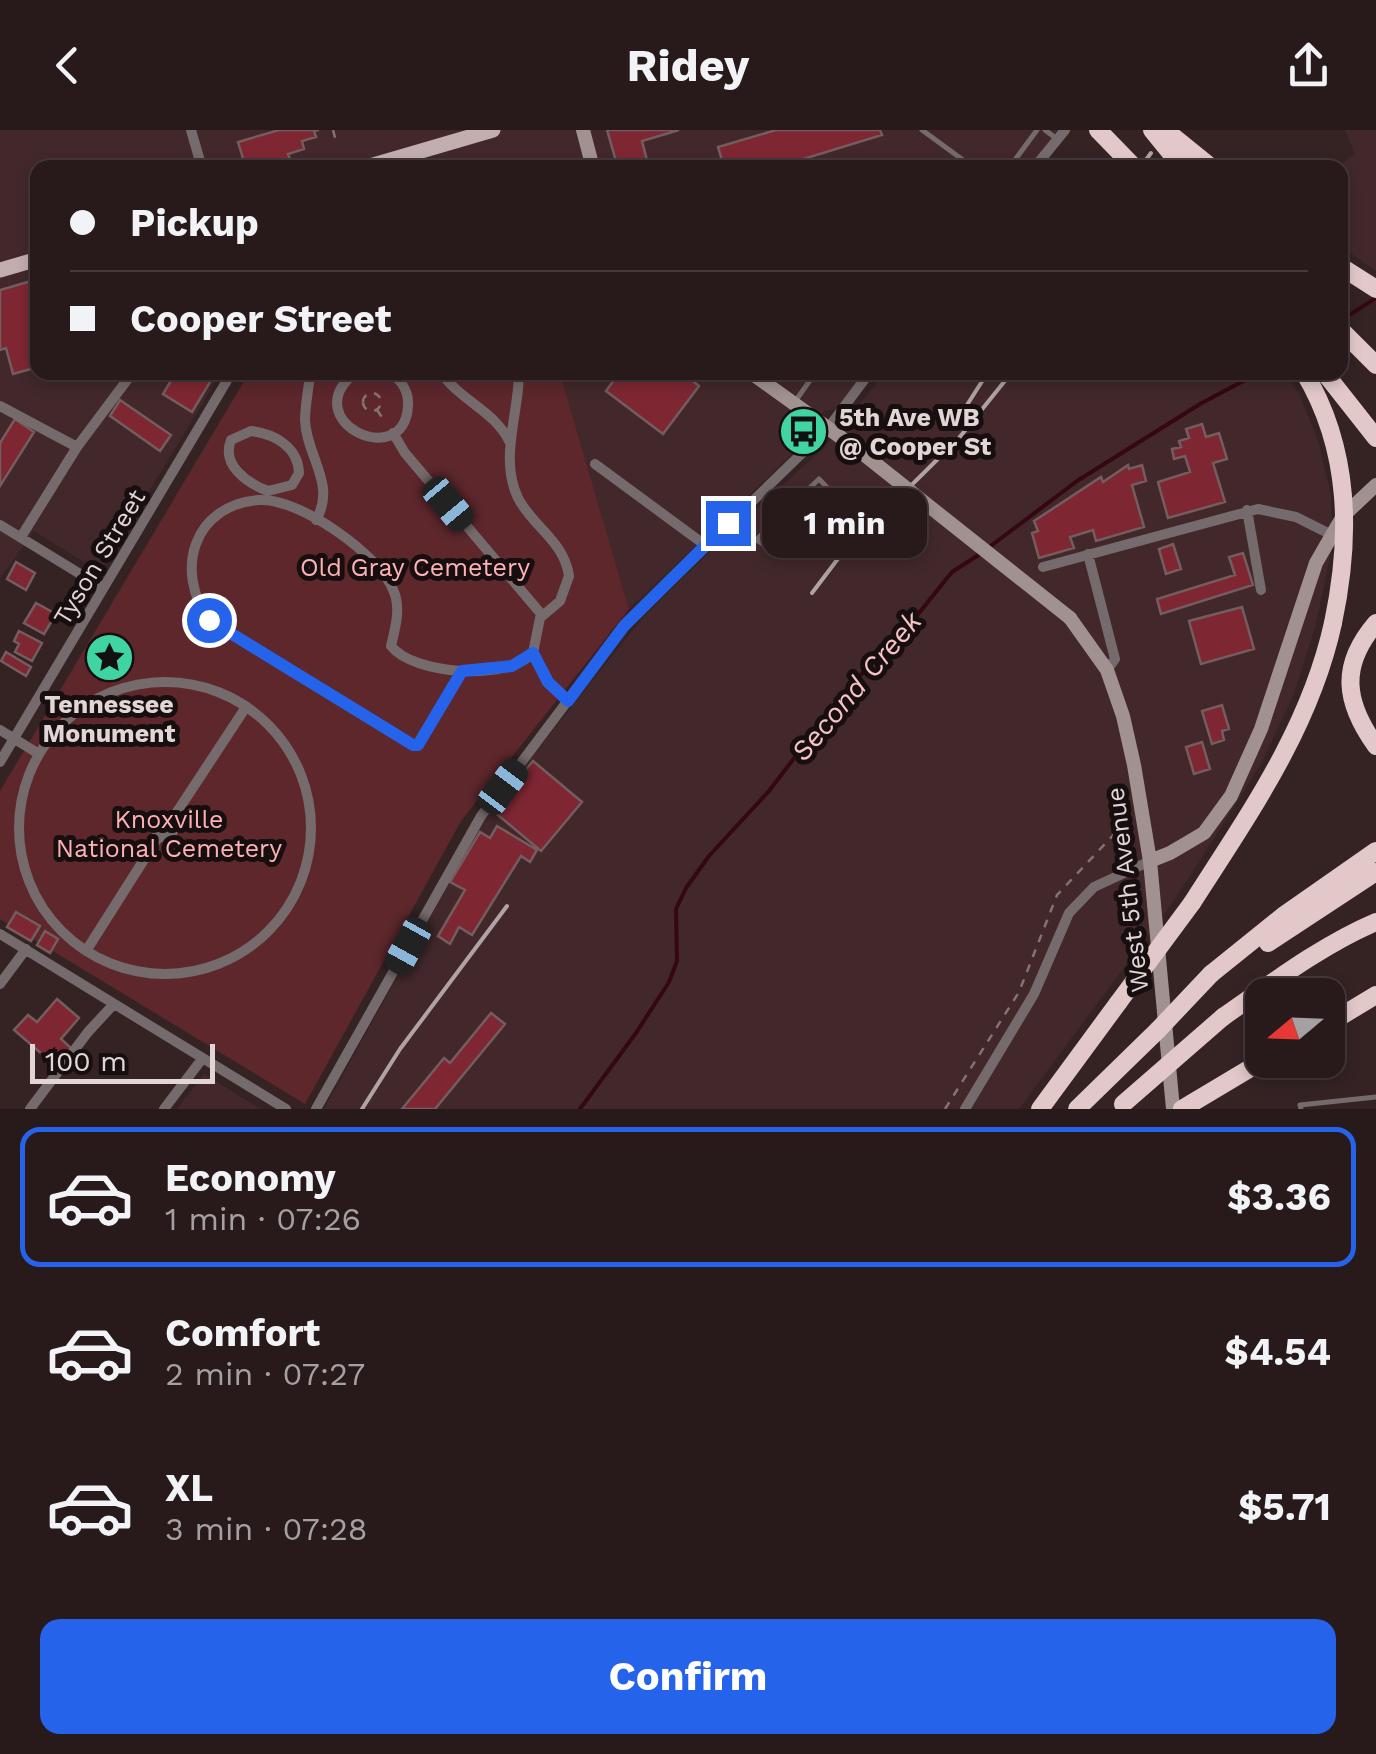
<!DOCTYPE html>
<html lang="en">
<head>
<meta charset="utf-8">
<style>
	:root { --surface:#281a1b; --page:#302324; --text:#f1f3f6; --muted:#a5a1a3; --line:#44383a; --accent:#2563eb }
	body { margin:0; font-family:"Work Sans",sans-serif; background:var(--page); color:var(--text); height:100vh; display:flex; flex-direction:column; font-size:38px; white-space:nowrap }
	* { box-sizing:border-box; margin:0 }
	p { font-size:32px; color:var(--muted) }
	.icon { flex:none; width:55px; height:55px; fill:none; stroke:currentColor; stroke-width:2; stroke-linecap:round; stroke-linejoin:round }
	.map { position:relative; height:979px; overflow:hidden }
	.panel { display:flex; flex-direction:column; background:var(--surface); flex:1 }
	.panel>* { flex:none }
	.guide { position:absolute; left:30px; top:30px; width:1318px; height:220px; border-radius:20px; box-shadow:0 5px 15px #0003,0 0 0 2px var(--line); display:grid; align-content:center; height:220px; padding:0 40px; background:var(--surface) }
	.needle { width:65px; rotate:251deg }
	.tools { position:absolute; left:1245px; top:848px; display:grid; gap:20px }
	.tools a { display:grid; place-items:center; width:100px; height:100px; border-radius:20px; background:var(--surface); box-shadow:0 5px 15px #0003,0 0 0 2px var(--line); font-size:50px }
	.scale { position:absolute; left:30px; bottom:25px; width:185px; box-sizing:border-box; padding-left:10px; border:5px solid #e2d5d5; border-top:0; font-size:28px; line-height:35px; white-space:nowrap; color:#e2d5d5; -webkit-text-stroke:8px #170f0f; paint-order:stroke }
	.end { position:absolute; width:45px; height:45px; margin:-22px; border:12px solid #2563eb; background:#fff; box-shadow:0 0 0 5px #fff }
	.from { border-radius:50% }
	.bubble { position:absolute; height:70px; border-radius:20px; background:var(--surface); box-shadow:0 5px 15px #0003,0 0 0 2px var(--line); font-size:32px; font-weight:700; line-height:70px; text-align:center }
	.car { position:absolute; width:30px; height:60px; margin:-30px -15px; border-radius:12px; box-shadow:0 0 8px 2px #0007; background:linear-gradient(#222 24%,#8ab4d8 0 40%,#222 0 76%,#8ab4d8 0 86%,#222 0) }
	.guide b { display:flex; align-items:center; gap:35px; height:95px; font-size:38px }
	.guide b+b { border-top:2px solid var(--line) }
	.guide i { width:25px; height:25px; background:var(--text) }
	ul { padding:18px 0 0; list-style:none }
	li { display:flex; align-items:center; gap:30px; height:140px; margin:0 20px 15px; padding:0 20px; border:5px solid transparent; border-radius:20px }
	li div { flex:1 }
	li b { display:block; font-size:38px }
	li em { font-style:normal; font-weight:700 }
	li.current { border-color:var(--accent) }
	li>.icon { width:90px; height:90px; stroke-width:1.5 }
	.button { display:flex; gap:20px; margin-top:auto; padding:20px 40px }
	.button a { flex:1; height:115px; border-radius:20px; background:var(--accent); color:#fff; font-size:40px; font-weight:700; line-height:115px; text-align:center }
	header { display:flex; justify-content:space-between; align-items:center; height:130px; padding:0 40px; background:var(--surface); font-size:45px; font-weight:700 }
	.map>svg:first-child { display:block }
	.built { fill:#42282a }
	.green { fill:#5d272c }
	.lines { fill:none; stroke-linecap:round; stroke-linejoin:round }
	.stream { stroke:#35070f; stroke-width:4 }
	.building { fill:#7e2733; stroke:#735d5e; stroke-width:2.5 }
	.path { stroke:#837373; stroke-width:2.5; stroke-dasharray:8 8; stroke-linecap:butt }
	.lane { stroke:#766b6c; stroke-width:5 }
	.street { stroke:#766b6c; stroke-width:10 }
	.secondary { stroke:#a19191; stroke-width:14 }
	.primary { stroke:#c3aeaf; stroke-width:15 }
	.highway { stroke:#e2c8c9; stroke-width:18 }
	.rail { stroke:#b1a3a3; stroke-width:4 }
	.secondary-bridge { stroke:#a19191; stroke-width:14 }
	.highway-bridge { stroke:#e2c8c9; stroke-width:18 }
	.route { stroke:#2563eb; stroke-width:12 }
	.labels { text-anchor:middle; stroke-width:10; stroke-linejoin:round; paint-order:stroke }
	.poi-label { font-size:25px; font-weight:bold; fill:#e2d5d5; stroke:#170f0f; text-anchor:start }
	.street-label { font-size:25px; fill:#e2d5d5; stroke:#170f0f }
	.park-label { font-size:25px; fill:#feb1b5; stroke:#170f0f }
	.water-label { font-size:28px; font-style:italic; fill:#f8c3c5; stroke:#170f0f }
</style>
</head>
<body>
<header><svg class="icon" aria-label="back" viewBox="0 0 24 24"><path d="M15 5l-7 7 7 7"/></svg>Ridey<svg class="icon" aria-label="share" viewBox="0 0 24 24"><path d="M12 15V3M7 8l5-5 5 5M5 13v7h14v-7"/></svg></header>
<div class="map">
<svg width="1376" height="979" viewBox="0 0 1376 979">
	<rect width="100%" height="100%" fill="#352324"/>
	<path class="built" d="M0,0H1060L1030,38H38V242L221,243L101,440L98,441L34,401L0,449Z
		M1345,0H1376V141L1340,116V38L1336,37L1355,24Z
		M560,243H866L836,279L824,281L808,302V309L629,479Z
		M885,243H1284L1299,264L1318,310L1331,365L1332,417L1316,494L1294,564L1261,634L1175,769L1019,979H324L483,692L514,649L645,485L725,407L824,318Z
		M204,944L261,979H177Z"/>
	<path class="green" d="M249,243H560L629,479L461,691L305,974L0,789V661Z"/>
	<g class="lines">
		<path class="stream" d="M1340,191L1376,168
			M988,418L1077,351L1200,274L1260,242
			M580,979L636,903L669,852L677,831L676,779L686,758L709,726L769,661L847,559L911,493L952,442L980,424"/>
	</g>
	<path class="building" d="M279,0H319L314,1L316,7L302,11L304,19L288,24L291,32L271,38H246L238,12Z
		M607,0H679L642,11L649,38H618Z
		M776,0H880L882,5L774,38H719L723,34L718,17Z
		M38,149V237L13,244L6,218L0,220V160Z
		M176,242L215,244L192,282L163,264Z
		M620,242H681L699,256L663,304L606,261Z
		M120,270L171,305L160,321L110,286Z
		M15,289L34,302L0,356V313Z
		M1202,294L1206,307L1219,303L1227,329L1213,333L1225,372L1168,388L1158,352L1190,342L1185,326L1174,329L1172,319L1181,317L1179,311L1189,308L1186,299Z
		M1128,335L1129,339L1142,335L1146,351L1132,355L1144,397L1096,411L1093,400L1070,407L1074,418L1039,428L1032,403L1038,401L1034,391L1101,347L1103,352Z
		M1173,414L1181,439L1166,444L1159,419Z
		M1243,423L1253,455L1161,484L1157,469L1235,445L1229,427Z
		M16,432L35,443L26,460L7,449Z
		M36,473L56,484L44,504L24,493Z
		M1242,477L1254,519L1201,534L1189,491Z
		M19,501L42,513L32,531L15,522L19,514L14,511Z
		M6,522L31,537L26,546L1,531Z
		M1222,575L1229,599L1222,601L1224,610L1212,614L1202,581Z
		M1202,612L1210,639L1194,644L1186,617Z
		M533,631L582,672L541,721L492,680Z
		M497,696L537,720L530,732L521,726L472,805L459,797L450,814L438,806L465,760L450,752L480,702L490,708Z
		M16,782L40,796L31,811L7,797Z
		M45,801L58,809L50,823L37,815Z
		M57,869L79,888L61,909L72,919L57,937L14,900L28,885L37,892Z
		M491,883L505,894L435,979H402L444,928L450,933Z"/>
	<g class="lines">
		<path class="path" d="M333,0L337,15
			M363 272a9 9 0 1 1 18 0a9 9 0 1 1-18 0Z
			M377,280L386,293
			M945,979L1019,862L1057,765L1119,699L1127,698"/>
		<path class="lane" d="M922,0L974,38
			M1045,0L1057,9
			M1009,38L1037,0
			M796,270L816,242
			M731,395L783,426L842,373L819,349L756,410
			M1301,979L1300,975L1376,967"/>
		<path class="street" d="M191,0L202,38
			M1034,38L1065,0
			M310,242C309,258 305,275 305,290C306,326 337,354 316,390
			M356,242C294,290 404,343 408,276C409,261 402,251 390,242
			M441,242C459,270 495,281 509,311
			M519,242C519,284 499,328 518,368C533,397 564,411 569,446L560,471L540,488L533,523L547,552L568,571
			M0,276L77,317
			M251,301C275,304 298,317 299,343L292,355L268,361C247,353 221,335 231,310Z
			M393,303L405,323L542,485
			M595,334L705,415
			M1247,380L1261,460
			M0,395L103,458
			M21,407L77,317L133,242
			M1088,424L1115,529L1107,540
			M1043,437L1258,379L1296,387L1330,404
			M462,541L418,615H413L209,490C174,441 193,375 259,370C298,367 381,425 394,462C401,479 395,499 391,516C414,545 507,551 533,523
			M19 698a146 146 0 1 1 292 0a146 146 0 1 1-292 0Z
			M0,600L39,624
			M0,632L232,242
			M171,691L164,690L158,693L156,700L159,706L166,708L172,704L174,698L171,691L246,577
			M0,804L286,979
			M86,821L159,706
			M0,854L26,819
			M30,979L88,902L113,875
			M164,979L202,929
			M316,979L481,686L624,496L829,297L870,242
			M965,979L1034,864L1069,783L1094,757L1150,731"/>
		<path class="secondary" d="M583,0L593,38
			M750,242L857,319
			M1070,488L1107,540L1123,586L1134,635L1150,731L1173,979
			M1150,731L1170,723L1204,703L1231,666L1261,599L1316,433L1343,386L1376,355"/>
		<path class="primary" d="M363,38L493,0
			M0,140L38,129"/>
		<path class="highway" d="M1098,0L1135,38
			M1152,0L1183,38
			M1165,0L1212,38
			M1340,136L1376,159
			M1340,199L1376,235
			M1324,242L1376,308
			M1376,493C1339,536 1345,573 1376,616
			M1192,773C1249,684 1310,598 1333,493
			M1268,813L1376,742
			M1211,844L1283,786L1376,721
			M1223,887C1272,853 1322,815 1376,792
			M1328,894L1376,865
			M1040,979L1118,873
			M1077,979L1158,900
			M1182,979L1264,930"/>
		<path class="rail" d="M1140,38L1151,23
			M953,297L988,242
			M812,463L840,426L959,308L1012,242
			M362,979L400,919L507,776"/>
		<path class="secondary-bridge" d="M857,319L1070,488"/>
		<path class="highway-bridge" d="M1304,242C1351,320 1351,408 1333,493
			M1118,873L1192,773
			M1158,900L1211,844
			M1123,974L1223,887"/>
	</g>
	<g class="lines">
		<path class="route" d="M209,490L413,615H418L462,541L512,536L533,523L548,552L568,571L624,496L728,393"/>
	</g>
	<defs>
		<symbol id="bus-disc" viewBox="-11 -11 22 22"><circle r="9.5" fill="#40d4a2" stroke="#170f0f"/><path d="M-5-6H5V4H4V6H2V4H-2V6H-4V4H-5ZM-3.5-4V0h7V-4ZM-3.5 1.2v1.5H-2V1.2ZM2 1.2v1.5H3.5V1.2Z" fill="#111"/></symbol>
		<symbol id="sight-disc" viewBox="-11 -11 22 22"><circle r="9.5" fill="#40d4a2" stroke="#170f0f"/><path d="M0-6L1.8-2.2L6-1.7L2.9 1.2L3.7 5.4L0 3.3L-3.7 5.4L-2.9 1.2L-6-1.7L-1.8-2.2Z" fill="#111"/></symbol>
	</defs>
	<g fill-rule="evenodd">
		<use href="#bus-disc" x="776" y="274" width="55" height="55"/>
		<use href="#sight-disc" x="82" y="500" width="55" height="55"/>
	</g>
	<g class="labels">
		<g class="poi-label">
			<text x="839" y="296">5th Ave WB<tspan x="839" dy="29">@ Cooper St</tspan></text>
			<text x="109" y="583" text-anchor="middle">Tennessee<tspan x="109" dy="29">Monument</tspan></text>
		</g>
		<g class="street-label">
			<text transform="translate(99 427) rotate(-59)" y="9">Tyson Street</text>
			<text transform="translate(1127 760) rotate(-97)" y="9">West 5th Avenue</text>
		</g>
		<g class="park-label">
			<text x="415" y="446">Old Gray Cemetery</text>
			<text x="169" y="698">Knoxville<tspan x="169" dy="29">National Cemetery</tspan></text>
		</g>
		<g class="water-label">
			<text transform="translate(856 556) rotate(-50)" y="10">Second Creek</text>
		</g>
	</g>
</svg>
<div class="tools">
<a><svg class="needle" viewBox="-14 -14 28 28"><path d="M0-13l5 13h-10z" fill="#e53935"/><path d="M0 13l5-13h-10z" fill="#a5a1a3"/></svg></a>
</div>
<div class="scale">100 m</div>
<i class="end from" style="left:209px;top:490px"></i>
<i class="end" style="left:728px;top:393px"></i>
<div class="bubble" style="left:762px;top:358px;width:165px">1 min</div>
<i class="car" style="left:448px;top:374px;rotate:140deg"></i>
<i class="car" style="left:503px;top:657px;rotate:37deg"></i>
<i class="car" style="left:408px;top:816px;rotate:209deg"></i>
<div class="guide">
<b><i class="from"></i>Pickup</b>
<b><i></i>Cooper Street</b>
</div>
</div>
<section class="panel">
<ul>
<li class="current"><svg class="icon" aria-label="car" viewBox="0 0 24 24"><path d="M5 17H2v-5l4-1 3-4h7l3 4 3 1v5h-3M9 17h6M6 11h13"/><circle cx="7" cy="17" r="2"/><circle cx="17" cy="17" r="2"/></svg><div><b>Economy</b><p>1 min · 07:26</p></div><em>$3.36</em></li>
<li><svg class="icon" aria-label="car" viewBox="0 0 24 24"><path d="M5 17H2v-5l4-1 3-4h7l3 4 3 1v5h-3M9 17h6M6 11h13"/><circle cx="7" cy="17" r="2"/><circle cx="17" cy="17" r="2"/></svg><div><b>Comfort</b><p>2 min · 07:27</p></div><em>$4.54</em></li>
<li><svg class="icon" aria-label="car" viewBox="0 0 24 24"><path d="M5 17H2v-5l4-1 3-4h7l3 4 3 1v5h-3M9 17h6M6 11h13"/><circle cx="7" cy="17" r="2"/><circle cx="17" cy="17" r="2"/></svg><div><b>XL</b><p>3 min · 07:28</p></div><em>$5.71</em></li>
</ul>
<div class="button"><a>Confirm</a></div>
</section>
</body>
</html>
